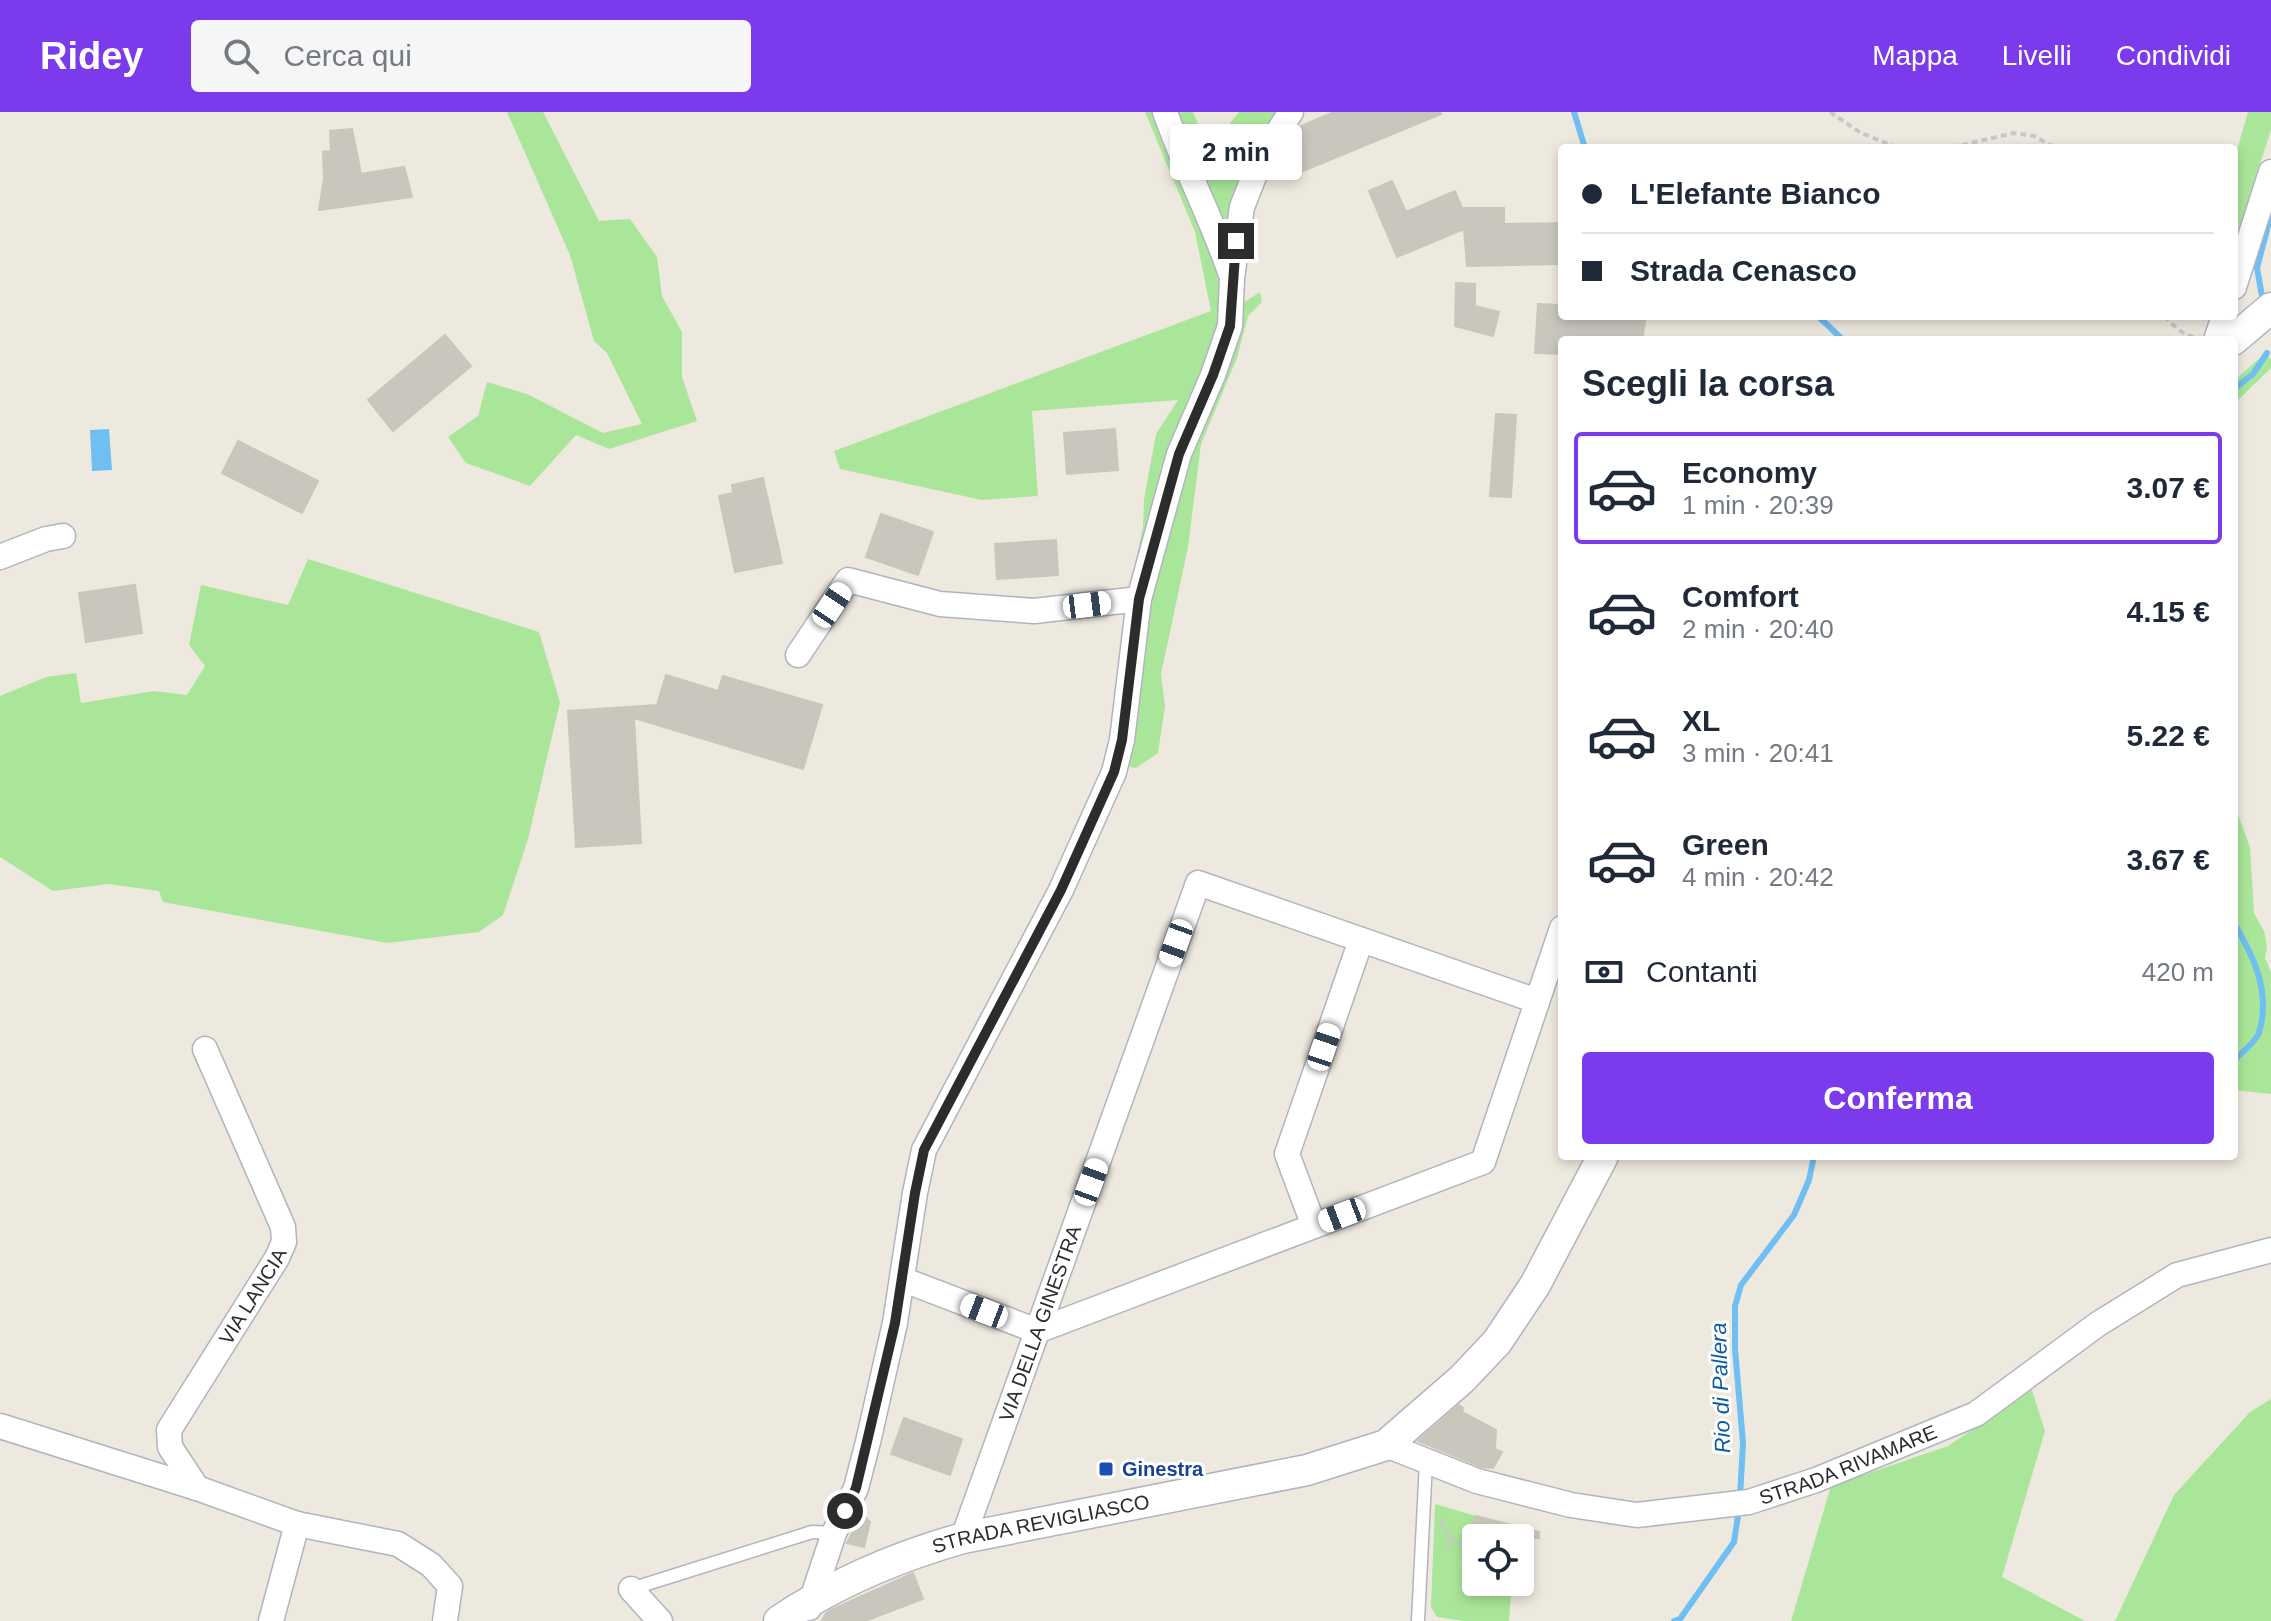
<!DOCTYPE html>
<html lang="it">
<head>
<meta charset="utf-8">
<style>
	:root { --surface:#fff; --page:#f6f6f7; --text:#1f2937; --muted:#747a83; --line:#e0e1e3; --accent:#7c3aed }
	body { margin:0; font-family:Helvetica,sans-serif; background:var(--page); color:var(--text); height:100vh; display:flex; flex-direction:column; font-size:30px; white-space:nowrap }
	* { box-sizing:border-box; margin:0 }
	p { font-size:26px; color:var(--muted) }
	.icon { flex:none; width:44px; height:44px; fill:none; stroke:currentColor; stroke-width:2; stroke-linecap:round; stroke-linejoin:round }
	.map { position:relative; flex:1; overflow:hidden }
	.sheet { position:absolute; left:1558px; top:224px; width:680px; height:824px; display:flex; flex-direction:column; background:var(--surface); border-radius:8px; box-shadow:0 4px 12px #0003 }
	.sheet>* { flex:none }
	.guide { position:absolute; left:1558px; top:32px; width:680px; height:176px; border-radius:8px; box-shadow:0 4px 12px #0003; display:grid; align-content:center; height:176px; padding:0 24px; background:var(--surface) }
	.fabs { position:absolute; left:1462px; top:1412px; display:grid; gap:16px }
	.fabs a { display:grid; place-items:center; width:72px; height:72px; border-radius:8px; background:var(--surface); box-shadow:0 4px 12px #0003; font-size:40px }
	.end { position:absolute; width:36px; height:36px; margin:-18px; border:10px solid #2c2c2c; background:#fff; box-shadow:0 0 0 4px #fff }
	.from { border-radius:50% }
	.bubble { position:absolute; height:56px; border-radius:8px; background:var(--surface); box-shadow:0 4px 12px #0003; font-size:26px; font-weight:700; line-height:56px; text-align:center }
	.car { position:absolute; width:24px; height:48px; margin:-24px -12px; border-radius:10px; box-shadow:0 0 6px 2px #0007; background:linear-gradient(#fff 24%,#345 0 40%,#fff 0 76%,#345 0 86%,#fff 0) }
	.guide b { display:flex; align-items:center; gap:28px; height:76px; font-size:30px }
	.guide b+b { border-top:2px solid var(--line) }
	.guide i { width:20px; height:20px; background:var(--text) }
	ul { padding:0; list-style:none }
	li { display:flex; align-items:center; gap:24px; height:112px; margin:0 16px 12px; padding:0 8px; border:4px solid transparent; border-radius:8px }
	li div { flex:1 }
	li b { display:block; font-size:30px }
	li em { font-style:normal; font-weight:700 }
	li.on { border-color:var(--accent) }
	li>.icon { width:72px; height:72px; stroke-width:1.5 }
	h2 { padding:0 24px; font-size:36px; line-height:96px }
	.pay { display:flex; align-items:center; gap:20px; height:88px; padding:0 24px; font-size:30px }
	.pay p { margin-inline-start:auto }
	.primary-button { display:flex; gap:16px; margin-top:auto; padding:16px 24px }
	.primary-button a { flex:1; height:92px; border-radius:8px; background:var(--accent); color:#fff; font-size:32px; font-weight:700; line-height:92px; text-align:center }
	header { display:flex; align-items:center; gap:48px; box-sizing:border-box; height:112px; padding:0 40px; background:var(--accent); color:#fff }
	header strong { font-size:38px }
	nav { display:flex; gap:44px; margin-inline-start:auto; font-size:28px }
	.search { width:560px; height:72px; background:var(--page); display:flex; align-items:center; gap:20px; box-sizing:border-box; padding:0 28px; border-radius:8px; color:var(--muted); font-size:30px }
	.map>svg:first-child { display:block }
	.green { fill:#aae699 }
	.water { fill:#6fbff3 }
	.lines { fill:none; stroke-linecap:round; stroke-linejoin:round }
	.stream { stroke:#6fbff3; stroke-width:6 }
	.building { fill:#c9c7bd; stroke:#cac6b8; stroke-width:2 }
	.service-casing { stroke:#b2b3c0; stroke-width:15 }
	.minor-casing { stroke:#b2b3c0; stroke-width:27 }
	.tertiary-casing { stroke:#b2b3c0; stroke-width:33 }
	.path { stroke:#c8c8c8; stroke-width:4; stroke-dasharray:6 4; stroke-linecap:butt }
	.service { stroke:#fff; stroke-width:12 }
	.minor { stroke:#fff; stroke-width:24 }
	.tertiary { stroke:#fff; stroke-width:30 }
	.route { stroke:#2c2c2c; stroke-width:10 }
	.transit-dot { fill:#1a4fb4; stroke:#fff; stroke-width:3 }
	.labels { text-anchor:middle; stroke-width:6; stroke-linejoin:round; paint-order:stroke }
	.street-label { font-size:20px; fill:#2c2c2c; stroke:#fff }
	.transit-label { font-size:20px; font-weight:bold; fill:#164399; stroke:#fff; text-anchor:start }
	.water-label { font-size:22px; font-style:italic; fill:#095ba4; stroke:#fff }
</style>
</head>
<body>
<header>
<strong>Ridey</strong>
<div class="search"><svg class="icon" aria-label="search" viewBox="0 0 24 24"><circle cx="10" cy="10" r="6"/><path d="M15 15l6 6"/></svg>Cerca qui</div>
<nav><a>Mappa</a><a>Livelli</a><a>Condividi</a></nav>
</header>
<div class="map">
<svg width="2271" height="1509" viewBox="0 0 2271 1509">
	<rect width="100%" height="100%" fill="#eee9de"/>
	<path class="green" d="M507,0H543L599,109L630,107L657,145L662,184L682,220V265L697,309L609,337L576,323L530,374L466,351L448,325L478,304L487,270L527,282L603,321L642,312L607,241L594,229L570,143Z
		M1145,0H1159C1188,71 1219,132 1223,210L1130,475L1143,415L1144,387L1156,322L1178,288L1032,299L1038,384L982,388L840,357L834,339L1211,199L1195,120Z
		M1176,0H1193L1213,48L1224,45L1230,11L1239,0H1281L1229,126Z
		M2248,0H2271V18L2234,131V48Z
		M1260,180L1262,190L1248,204L1237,246L1201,332L1188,435L1161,562L1165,594L1158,641L1136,656L1124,654L1148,487L1184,342L1243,191Z
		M2265,241L2271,247V256L2234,292V269Z
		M308,447L539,520L560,590L528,727L503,803L479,820L387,831L163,790L159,779L108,772L53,779L0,745V584L46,565L76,561L81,591L154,579L187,583L205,554L189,533L201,473L288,493Z
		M2234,692L2250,735L2254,801L2264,819L2267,835L2265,846L2271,860V982L2234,978Z
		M2032,1278L2045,1319L2002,1465L2085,1509H1791L1831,1374L1948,1334Z
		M2271,1287V1509H2115L2174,1383L2250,1300Z
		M1435,1392L1476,1404L1461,1454L1476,1458V1470H1512L1509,1509H1464L1437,1505L1431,1495Z"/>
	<path class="water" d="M109,317L112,358L92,359L90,318Z"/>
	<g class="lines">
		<path class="stream" d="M1574,0L1585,36
			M2262,184L2257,156L2271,102
			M1818,204L1843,228
			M2234,277L2253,262L2267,241
			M2234,811C2254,845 2271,880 2259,921C2255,931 2242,940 2234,948
			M1740,1385L1743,1331L1735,1237V1194L1741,1173L1794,1103L1809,1068L1814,1044
			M1674,1509L1680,1507L1734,1430L1739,1397"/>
	</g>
	<path class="building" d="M1334,0H1440L1441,2L1296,62L1285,36L1299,15Z
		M352,17L361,62L404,55L412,85L319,98L324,66L323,40L331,39L330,19Z
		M1392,69L1406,100L1455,79L1462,96H1504V112L1562,111V152L1467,154L1464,117L1397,145L1369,79Z
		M1456,171L1475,172V194L1499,200L1493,224L1455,214Z
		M1538,192L1558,193L1557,201H1562V204H1646L1642,228H1562V242L1535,241Z
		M445,223L471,254L393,319L368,288Z
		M1496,302L1516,303L1511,385L1490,384Z
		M1115,317L1118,358L1067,362L1064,321Z
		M238,329L318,369L302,401L222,361Z
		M763,366L782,451L735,460L719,384L733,381L732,373Z
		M881,402L933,420L918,463L866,445Z
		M1056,428L1058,463L997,467L995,432Z
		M135,473L142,521L86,530L79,481Z
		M666,563L718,579L723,564L822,593L803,657L634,606L641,731L576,735L568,599L657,593Z
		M1459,1293L1463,1296L1462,1300L1496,1318L1495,1337L1502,1340L1493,1356L1482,1355L1418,1329Z
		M904,1306L962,1327L950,1363L891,1342Z
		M862,1401L870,1410L864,1435L847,1431Z
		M1476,1404L1539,1420V1426H1469Z
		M913,1461L923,1487L865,1509H822L826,1501L831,1498Z"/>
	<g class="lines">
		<defs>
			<path id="service" d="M631,1477L812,1420L834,1421
				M1418,1509L1426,1350"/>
			<g id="minor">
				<path d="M1165,0C1184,54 1211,105 1230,160"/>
				<path d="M2234,175L2271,60"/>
				<path d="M2216,228L2224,204"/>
				<path d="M0,445L46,427L63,424"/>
				<path d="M798,543L848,468L940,492L1034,499L1139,487"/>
				<path d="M1314,1114L1287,1042L1361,828"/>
				<path d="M904,1168L1037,1219L1483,1050L1562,816"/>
				<path d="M0,1314L197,1376L297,1412"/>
				<path id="s1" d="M1386,1333L1477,1369L1571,1393L1637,1403L1749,1390L1816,1368L1976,1302L2098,1212L2177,1163L2271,1138"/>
				<path id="s2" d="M197,1376L170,1335L169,1318L277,1146L284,1130L283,1115L205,937"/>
				<path id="s3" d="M963,1426L1198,771L1537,889"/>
				<path d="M631,1477L660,1509"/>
				<path d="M809,1496L834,1421L856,1376L868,1330L895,1211L915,1081L924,1038L1061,778L1114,660L1122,628L1139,487L1179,342L1213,263L1230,214L1232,166L1242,95L1262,44L1291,0"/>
				<path d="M271,1509L297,1412L398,1432L431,1453L450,1474L445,1509"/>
			</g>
			<g id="tertiary">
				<path d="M2233,228L2271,196"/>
				<path id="s4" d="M779,1509C836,1470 896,1445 963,1426L1307,1358L1386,1333L1462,1267L1497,1230L1535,1173L1603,1044"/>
			</g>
		</defs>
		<use href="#service" class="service-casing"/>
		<use href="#minor" class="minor-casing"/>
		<use href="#tertiary" class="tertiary-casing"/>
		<path class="path" d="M1830,0L1861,21L1899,36
			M1932,36L1962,33L2014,21L2034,24L2055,36
			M2165,204C2172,213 2184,224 2195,225
			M1440,1408L1449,1422V1438
			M1449,1428L1467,1433"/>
		<use href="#service" class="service"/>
		<use href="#minor" class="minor"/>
		<use href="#tertiary" class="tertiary"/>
	</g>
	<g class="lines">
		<path class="route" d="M845,1399L856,1376L895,1211L915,1081L924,1038L1061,778L1114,660L1122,628L1139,487L1179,342L1213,263L1230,214L1236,129"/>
	</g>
	<rect class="transit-dot" x="1098" y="1349" width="16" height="16" rx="4"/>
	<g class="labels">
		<g class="street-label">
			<text dy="7" stroke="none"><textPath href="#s2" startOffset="224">VIA LANCIA</textPath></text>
			<text dy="7" stroke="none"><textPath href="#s3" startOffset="228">VIA DELLA GINESTRA</textPath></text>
			<text dy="7" stroke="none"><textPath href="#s1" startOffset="480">STRADA RIVAMARE</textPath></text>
			<text dy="7" stroke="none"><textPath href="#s4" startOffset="282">STRADA REVIGLIASCO</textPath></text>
		</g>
		<g class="transit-label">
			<text x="1122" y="1364">Ginestra</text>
		</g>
		<g class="water-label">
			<text transform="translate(1720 1276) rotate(-92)" y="8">Rio di Pallera</text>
		</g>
	</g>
</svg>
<div class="fabs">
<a><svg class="icon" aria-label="locate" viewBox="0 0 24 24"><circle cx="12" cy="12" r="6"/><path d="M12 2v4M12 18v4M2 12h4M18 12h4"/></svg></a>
</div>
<i class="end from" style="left:845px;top:1399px"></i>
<i class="end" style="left:1236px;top:129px"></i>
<div class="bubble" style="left:1170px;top:12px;width:132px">2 min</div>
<i class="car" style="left:832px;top:493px;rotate:34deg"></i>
<i class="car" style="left:1087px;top:493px;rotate:83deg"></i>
<i class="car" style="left:1176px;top:831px;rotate:200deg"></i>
<i class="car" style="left:1324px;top:935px;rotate:19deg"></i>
<i class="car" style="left:1091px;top:1070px;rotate:20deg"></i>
<i class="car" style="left:1342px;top:1103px;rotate:249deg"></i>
<i class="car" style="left:984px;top:1199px;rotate:291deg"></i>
<div class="guide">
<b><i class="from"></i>L'Elefante Bianco</b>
<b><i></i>Strada Cenasco</b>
</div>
<section class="sheet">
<h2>Scegli la corsa</h2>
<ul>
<li class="on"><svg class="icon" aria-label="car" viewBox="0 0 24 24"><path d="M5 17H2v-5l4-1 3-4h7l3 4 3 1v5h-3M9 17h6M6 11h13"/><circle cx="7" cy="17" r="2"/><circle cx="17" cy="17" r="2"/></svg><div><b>Economy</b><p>1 min · 20:39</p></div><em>3.07 €</em></li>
<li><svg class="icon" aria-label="car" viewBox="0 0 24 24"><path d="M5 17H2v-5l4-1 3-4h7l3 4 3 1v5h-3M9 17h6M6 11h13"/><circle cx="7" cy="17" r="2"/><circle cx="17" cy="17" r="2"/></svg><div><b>Comfort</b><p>2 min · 20:40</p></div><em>4.15 €</em></li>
<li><svg class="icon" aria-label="car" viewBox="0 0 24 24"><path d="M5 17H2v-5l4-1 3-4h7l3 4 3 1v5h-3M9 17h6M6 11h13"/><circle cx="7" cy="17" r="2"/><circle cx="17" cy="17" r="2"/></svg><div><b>XL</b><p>3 min · 20:41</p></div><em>5.22 €</em></li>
<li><svg class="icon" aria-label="car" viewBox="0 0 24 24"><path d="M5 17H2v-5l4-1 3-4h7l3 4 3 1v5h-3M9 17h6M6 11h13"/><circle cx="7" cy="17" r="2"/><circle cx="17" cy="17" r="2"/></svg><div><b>Green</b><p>4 min · 20:42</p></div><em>3.67 €</em></li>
</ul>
<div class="pay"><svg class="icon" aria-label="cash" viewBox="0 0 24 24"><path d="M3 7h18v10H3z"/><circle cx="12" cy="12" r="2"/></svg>Contanti<p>420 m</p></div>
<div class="primary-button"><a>Conferma</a></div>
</section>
</div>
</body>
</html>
